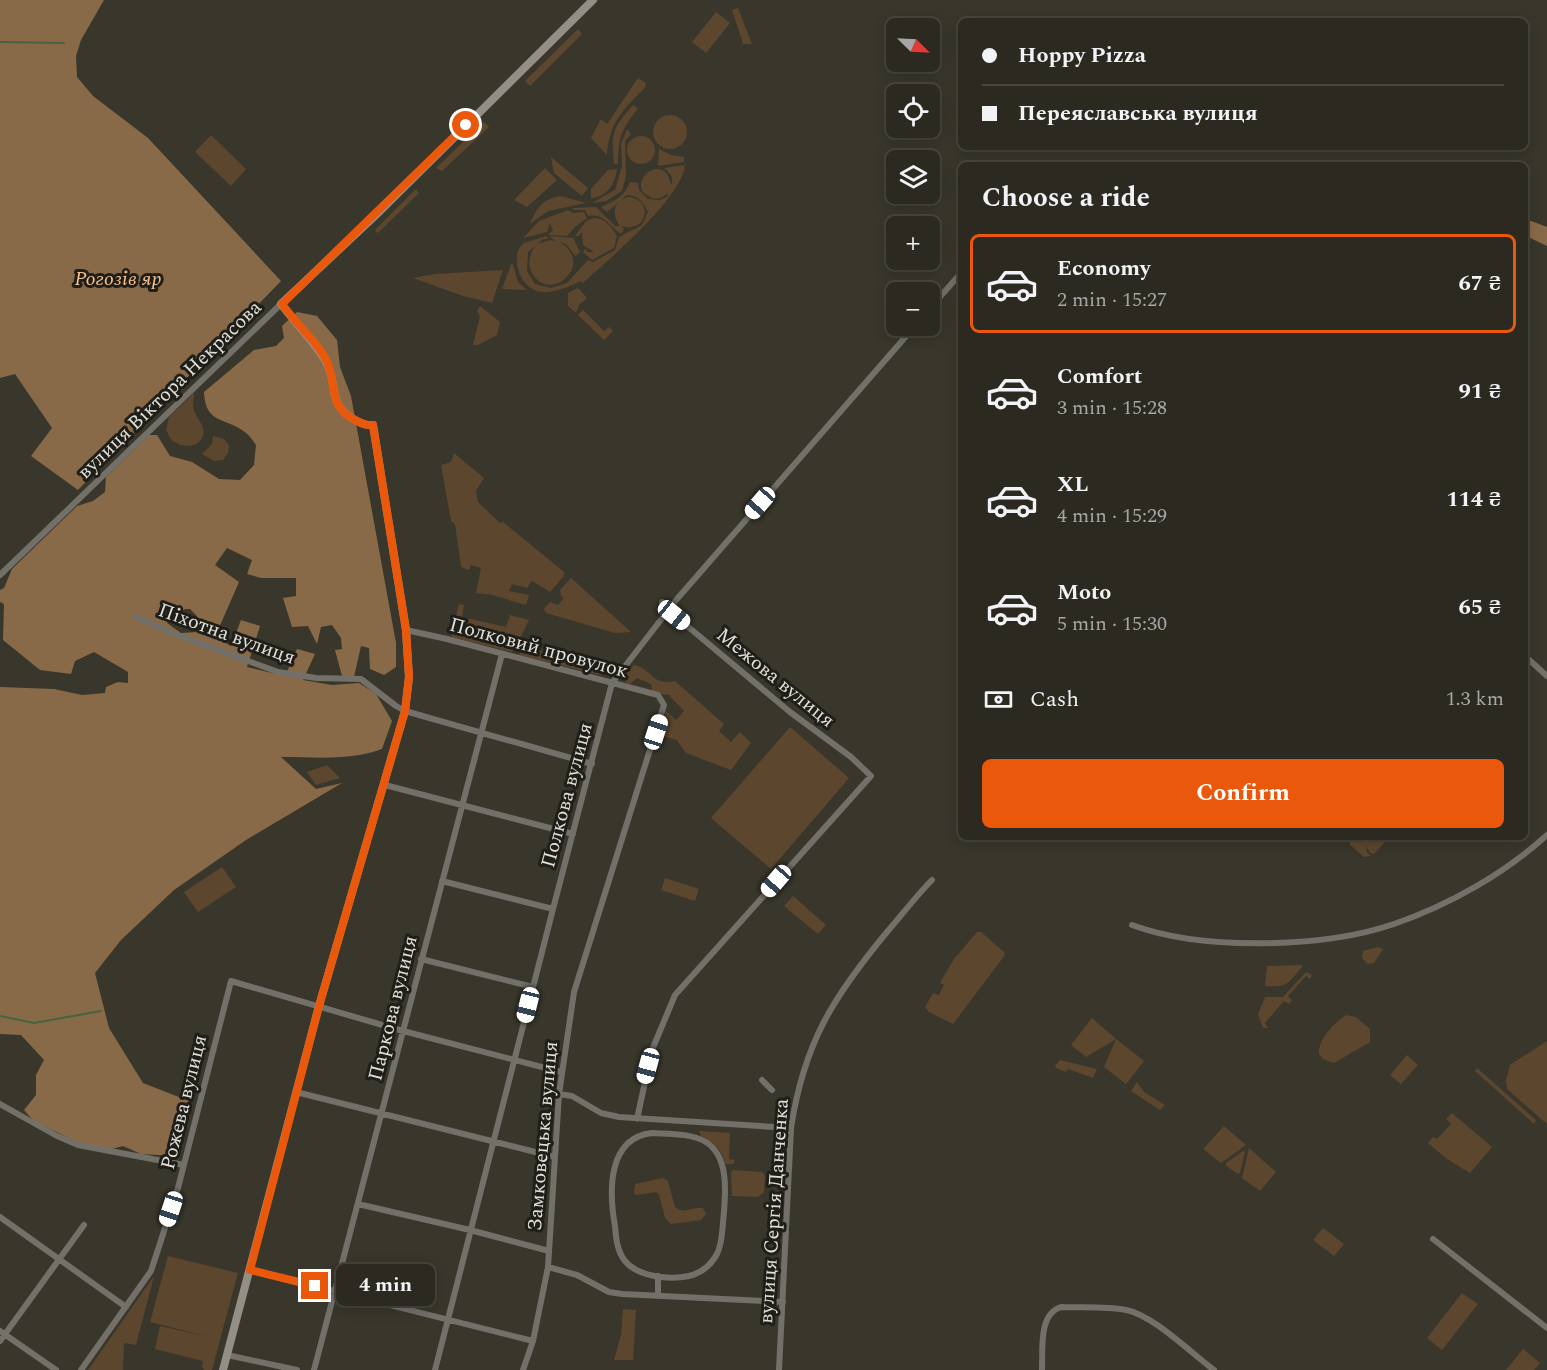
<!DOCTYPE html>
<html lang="en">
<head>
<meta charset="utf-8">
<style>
	:root { --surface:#2b2920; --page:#333129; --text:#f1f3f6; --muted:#a6a6a5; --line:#47453e; --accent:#ea580c }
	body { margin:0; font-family:Spectral,serif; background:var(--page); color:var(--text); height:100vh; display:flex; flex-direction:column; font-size:22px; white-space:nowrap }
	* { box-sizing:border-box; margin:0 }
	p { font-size:20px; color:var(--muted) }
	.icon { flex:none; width:33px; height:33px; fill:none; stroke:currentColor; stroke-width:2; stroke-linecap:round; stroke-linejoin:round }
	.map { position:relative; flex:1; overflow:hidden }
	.sheet { position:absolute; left:958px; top:162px; width:570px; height:678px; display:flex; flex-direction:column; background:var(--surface); border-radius:9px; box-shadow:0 3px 15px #0003,0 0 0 2px var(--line) }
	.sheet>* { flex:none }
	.guide { position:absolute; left:958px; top:18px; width:570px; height:132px; border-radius:9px; box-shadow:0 3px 15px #0003,0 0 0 2px var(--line); display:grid; align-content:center; height:132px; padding:0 24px; background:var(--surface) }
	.needle { width:39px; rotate:114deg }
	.tools { position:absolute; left:886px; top:18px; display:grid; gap:12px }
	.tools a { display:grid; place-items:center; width:54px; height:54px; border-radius:9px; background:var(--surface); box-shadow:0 3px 15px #0003,0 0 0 2px var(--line); font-size:30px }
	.end { position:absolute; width:27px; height:27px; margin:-14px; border:8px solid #ea580c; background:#fff; box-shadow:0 0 0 3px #fff }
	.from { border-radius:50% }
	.bubble { position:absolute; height:42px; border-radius:9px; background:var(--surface); box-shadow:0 3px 15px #0003,0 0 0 2px var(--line); font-size:20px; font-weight:700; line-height:42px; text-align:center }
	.car { position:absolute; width:18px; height:36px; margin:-18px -9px; border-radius:8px; box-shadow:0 0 4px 2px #0007; background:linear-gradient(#fff 24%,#345 0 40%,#fff 0 76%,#345 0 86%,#fff 0) }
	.guide b { display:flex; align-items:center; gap:21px; height:57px; font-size:22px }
	.guide b+b { border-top:2px solid var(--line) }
	.guide i { width:15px; height:15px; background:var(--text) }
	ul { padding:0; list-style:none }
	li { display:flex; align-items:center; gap:18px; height:99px; margin:0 12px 9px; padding:0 12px; border:3px solid transparent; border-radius:9px }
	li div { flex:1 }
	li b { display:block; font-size:22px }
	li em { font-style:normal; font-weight:700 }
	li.selected { border-color:var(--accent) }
	li>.icon { width:54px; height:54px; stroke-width:1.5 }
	h2 { padding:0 24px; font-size:27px; line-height:72px }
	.pay { display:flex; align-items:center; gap:15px; height:66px; padding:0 24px; font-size:22px }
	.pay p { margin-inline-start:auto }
	.action { display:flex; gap:12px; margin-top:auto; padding:12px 24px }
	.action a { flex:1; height:69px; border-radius:9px; background:var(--accent); color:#fff; font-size:24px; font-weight:700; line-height:69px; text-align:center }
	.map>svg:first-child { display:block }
	.green { fill:#5d462e }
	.forest { fill:#896a48; fill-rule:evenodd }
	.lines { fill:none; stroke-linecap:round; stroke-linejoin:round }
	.stream { stroke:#486341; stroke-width:2 }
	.street { stroke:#73706a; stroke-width:6 }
	.secondary { stroke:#948f86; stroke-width:8 }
	.route { stroke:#ea580c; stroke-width:8 }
	.labels { text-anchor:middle; stroke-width:6; stroke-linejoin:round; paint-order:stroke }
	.park-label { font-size:20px; font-style:italic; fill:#f7c28b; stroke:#1f1e19 }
	.street-label { font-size:20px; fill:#e2e1d9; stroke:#1f1e19 }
</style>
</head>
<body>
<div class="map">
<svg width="1547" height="1370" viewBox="0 0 1547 1370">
	<rect width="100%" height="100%" fill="#39372b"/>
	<path class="green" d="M738,8L752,44H743L732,10Z
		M716,12L730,23L706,53L692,42Z
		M578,29L582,34L530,86L525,81Z
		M638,78L646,83L645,88C623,109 609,123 607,155L591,138L601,119L607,124Z
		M633,105L638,109C621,128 618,140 618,164H614C611,133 612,129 633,105Z
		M653 132a17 17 0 1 1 34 0a17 17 0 1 1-34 0Z
		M484,122L489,127L442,171L436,168Z
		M627,129L631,134L625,141L626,176L622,191L606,201L592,203L615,190L622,166L621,144Z
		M211,135L246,169L231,186L195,152Z
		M627 150a14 14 0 1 1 28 0a14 14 0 1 1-28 0Z
		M659,149L671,155L684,157V162L658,166Z
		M551,157L588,188L582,196L554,173Z
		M685,165C683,197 608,260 583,283L581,281C570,286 557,292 545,292C526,293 515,272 517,255C517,251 521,246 524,243L546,236L548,239H543L538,244L550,240L556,241L549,236L573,238L580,252L575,256L567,245L558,241C598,264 549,305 532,273C527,263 530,254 535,246L528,252L527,271L535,284L551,288L567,283L588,260L593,262L615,250L619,237L642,225L648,212C642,201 639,196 627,195L607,212L601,207C615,201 624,197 630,182L638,183L639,190L648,199L660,200L667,197L668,193C663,197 657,201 650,197C623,185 664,148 671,185C675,178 669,172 664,168Z
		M545,168L557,180L527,207L514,200Z
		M617,169C615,184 607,197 591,198V189L608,170Z
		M416,189L419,193L378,233L375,230Z
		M561,196L586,203L548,211L530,224C536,208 544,198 561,196Z
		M628,197C654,199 648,234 621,226L624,229L621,234C609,226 604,213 588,216L585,210H573V208L596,207L615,226H620C612,215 612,202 628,197Z
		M568,210L574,213L584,212L587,218L575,227L567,236L548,235L553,230L550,223L547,232L523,238L539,221Z
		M594,218C605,218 612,227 617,236L614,248L592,260L583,252L585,249L588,252H594L583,245L582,232L579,236H575L586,221Z
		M512,262L518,282L527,290L502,289Z
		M503,270L492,303L463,296L413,278L435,274Z
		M578,288L587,298L579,305L576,313L568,306V293Z
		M480,306L500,322L497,335L478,345H473L480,316L477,311Z
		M583,310L604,331L609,327L613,331L604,340L578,315Z
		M194,393C194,397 193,403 193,407C195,418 208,427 202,438C197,448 182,448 173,441C170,439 168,433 166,430L169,417Z
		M213,436L224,439L229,445L228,453L223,460L214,461L202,454L212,444Z
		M454,453L484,478L476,491L478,502L500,523L503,522L564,572V576L550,592L532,581L527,588L512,584L509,591L529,595L526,605L492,595L476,593L481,568L471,565L469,570L461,567L455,524L451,521L441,465L451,462Z
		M571,578L631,632L615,633L546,613L544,609L550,602L558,605L564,598L561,595L560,590Z
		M459,604L464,605L462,617L506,627L510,615L529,620L520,638L454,624Z
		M452,629L516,644L512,652L452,637Z
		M523,646L603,668H614L607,674L600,675L519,655Z
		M634,665C653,669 651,686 675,681L724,724L719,731L731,742L740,732L751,743L731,770L686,753L677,740L659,735L666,711L676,720L684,711L668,694L665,695L652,691L651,684L637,678L630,684L625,682V676Z
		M790,727L849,778L771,869L711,818Z
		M327,765L340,778L316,785L307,772Z
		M1353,837H1384V843L1374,854L1370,853L1366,846L1367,852L1371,856L1364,857L1350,845V842Z
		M222,867L236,887L198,912L184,892Z
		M665,878L699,889L695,901L661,890Z
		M793,896L826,925L818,934L784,906Z
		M977,932H981L1004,952L1005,955L953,1024L929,1012L925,1007L933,993L939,995L944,985L940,983L954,959Z
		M1378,947L1383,949L1374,963L1368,964L1362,958L1363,951Z
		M1302,965V967C1287,984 1289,987 1265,986L1267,966Z
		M1306,972L1312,975L1310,979L1306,976L1288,996L1292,1000L1289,1004L1284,1001L1265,1023L1268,1028H1263L1258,1014L1265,997H1283Z
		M1346,1015L1356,1017L1370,1029V1042L1334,1063L1323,1059L1319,1054C1318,1039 1335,1022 1346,1015Z
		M1092,1018L1116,1039L1086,1057L1071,1045Z
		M1116,1039L1144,1061L1126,1084L1104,1067Z
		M1547,1041V1124L1507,1089L1506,1081L1510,1065Z
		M1407,1055L1418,1065L1401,1084L1390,1075Z
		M1060,1060L1097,1069L1093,1078L1068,1069L1066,1072L1056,1068L1055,1066Z
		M1477,1068L1536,1120L1534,1124L1475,1071Z
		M1137,1082L1144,1092L1165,1105L1160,1110L1131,1091Z
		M1452,1113L1492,1147L1470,1173L1447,1159L1428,1143L1433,1137L1437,1139L1451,1124L1446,1119Z
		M1224,1126L1246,1145L1221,1163L1203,1149Z
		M699,1131L730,1133L729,1159L735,1160L733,1164H725C722,1149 714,1142 701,1136Z
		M1249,1148L1276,1172L1260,1191L1242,1178Z
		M1243,1151L1245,1152L1240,1173L1238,1174L1226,1166V1163Z
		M733,1170L762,1172L765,1176L764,1192L758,1197L732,1196L731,1173Z
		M663,1178L668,1181L675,1207C684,1215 692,1206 703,1208L706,1214L701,1220L671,1224L665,1218L659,1194L655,1192L637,1195L634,1194L635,1184Z
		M1323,1228L1344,1244L1334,1256L1313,1240Z
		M168,1256L238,1273L212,1370H204L202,1367L203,1361L155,1349L160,1326L210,1337L150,1322Z
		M154,1276L136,1345L124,1343L123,1370H88Z
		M1462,1293L1478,1304L1442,1350L1427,1338Z
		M623,1309L636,1310L633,1360H614L621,1335Z
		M1523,1349L1540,1363L1534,1370H1506Z"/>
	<path class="forest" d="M0,0H104L81,40L76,56L77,77L93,96L148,138L281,281L78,490L31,456L52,428L15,374L0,378Z
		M1526,219L1547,227V246L1526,236Z
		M297,312L317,316L337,340L340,367L351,396L396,643V667L384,675L370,669L369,648L361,646L354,677L342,676L335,650L342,649L341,638L332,625L321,627L317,644L308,626L292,627L283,598L296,596V578H261L247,574L252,560L227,548L215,565L239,582L215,637L231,646L241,620L260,626L247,667L285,676L297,649L315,654L303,680L332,685L359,683L376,694L392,721L382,749C348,761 317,757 281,757L316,789L342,783L246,840L174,890L121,940L95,973L109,1028L143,1083L189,1101L176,1156L141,1154L123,1146L108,1150L79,1143L34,1121L24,1110L36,1095V1075L44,1060L21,1035L0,1034V687L54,689L82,695L105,693L106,687L118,682L128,683V672L94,652L75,661L71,674L40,670L3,640L4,604L0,602V590L4,588L12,569L77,506L93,501L105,492L106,477L149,435H157L170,456L192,462L219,479L240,480L254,465L256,445C253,441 250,436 246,433C227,417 205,425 204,392L254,350L276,346L284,338L282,326ZM185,609H190L197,616V632L181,633L167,623Z"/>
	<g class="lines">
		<path class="stream" d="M0,42L64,43
			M0,1016L34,1023L101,1011"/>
		<path class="street" d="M930,308L962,272
			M0,575L281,304
			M136,617L172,633L278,672L316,678L361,679L396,706L405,711L592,764
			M406,630L447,639L658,695L664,705L574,992L559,1094L548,1267L533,1341L523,1370
			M1526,657L1547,676
			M385,785L573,834
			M442,881L553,909
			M1132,925C1202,951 1324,948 1394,924C1449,905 1504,874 1547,835
			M421,959L533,987
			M762,1080L772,1090
			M296,1092L555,1157
			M559,1094L572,1096L601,1113L619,1117L791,1128
			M0,1104L57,1136L78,1145L184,1165
			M637,1119L652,1050L675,995L871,776L851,757L790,712L674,615L662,602
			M652,1133C670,1134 690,1133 706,1142C731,1158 725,1198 723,1223C722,1233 722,1244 717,1254C711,1265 701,1273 689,1276C669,1280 638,1277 625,1261C617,1251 616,1238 615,1226C609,1192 607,1138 652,1133Z
			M358,1204L470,1230L549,1251
			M0,1217L126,1307
			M1433,1239L1547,1328
			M548,1267L577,1275L609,1292L622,1294L783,1302
			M250,1270L533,1341
			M658,1295V1276
			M0,1331L56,1370
			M0,1341L84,1225
			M227,1355L297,1370
			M81,1370L151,1271L178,1188L231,981L403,1031L561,1072
			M314,1370L502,654
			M435,1370L553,909L612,683L677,599L915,326
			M779,1370L791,1128C804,1043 833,997 887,932C902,915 916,896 932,880
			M1042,1370C1043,1350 1038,1314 1061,1307C1083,1308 1105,1306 1126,1310C1153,1315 1191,1353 1214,1370"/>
		<path class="secondary" d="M223,1370L319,1006L405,711L409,677L406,630L373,425C366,426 361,423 355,420C326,405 339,382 325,360C313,340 295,323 281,304L380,211L593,0"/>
	</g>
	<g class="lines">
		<path class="route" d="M315,1286L250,1270L319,1006L405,711L409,677L406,630L373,425C366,426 361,423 355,420C328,406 337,387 328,364C319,343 295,323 282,304L466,125"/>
	</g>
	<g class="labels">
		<g class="park-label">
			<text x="118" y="285">Рогозів яр</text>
		</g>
		<g class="street-label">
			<text transform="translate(169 389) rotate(-44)" y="7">вулиця Віктора Некрасова</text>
			<text transform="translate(227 633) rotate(20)" y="7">Піхотна вулиця</text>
			<text transform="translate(539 647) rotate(15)" y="7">Полковий провулок</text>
			<text transform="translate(776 677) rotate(39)" y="7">Межова вулиця</text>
			<text transform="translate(566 795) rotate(-75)" y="7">Полкова вулиця</text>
			<text transform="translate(392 1008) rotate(-76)" y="7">Паркова вулиця</text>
			<text transform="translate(183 1102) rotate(-76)" y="7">Рожева вулиця</text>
			<text transform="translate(542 1136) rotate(-85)" y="7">Замковецька вулиця</text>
			<text transform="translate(773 1211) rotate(-86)" y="7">вулиця Сергія Данченка</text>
		</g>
	</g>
</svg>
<div class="tools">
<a><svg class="needle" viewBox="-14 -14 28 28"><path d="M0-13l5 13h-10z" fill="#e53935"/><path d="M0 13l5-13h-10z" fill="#a6a6a5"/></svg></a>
<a><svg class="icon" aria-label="locate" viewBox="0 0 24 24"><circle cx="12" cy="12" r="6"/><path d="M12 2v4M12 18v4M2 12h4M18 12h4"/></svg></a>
<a><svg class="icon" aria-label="layers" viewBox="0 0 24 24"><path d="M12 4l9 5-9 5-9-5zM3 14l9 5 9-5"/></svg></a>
<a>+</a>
<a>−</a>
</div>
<i class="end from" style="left:466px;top:125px"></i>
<i class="end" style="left:315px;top:1286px"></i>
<div class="bubble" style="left:336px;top:1264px;width:99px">4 min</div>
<i class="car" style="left:760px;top:503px;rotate:221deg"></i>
<i class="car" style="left:674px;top:615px;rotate:129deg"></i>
<i class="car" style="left:656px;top:732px;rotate:18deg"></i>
<i class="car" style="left:776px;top:881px;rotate:221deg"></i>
<i class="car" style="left:528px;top:1005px;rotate:194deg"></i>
<i class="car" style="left:648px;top:1066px;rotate:195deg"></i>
<i class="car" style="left:171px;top:1209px;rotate:198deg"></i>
<div class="guide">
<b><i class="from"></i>Hoppy Pizza</b>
<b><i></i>Переяславська вулиця</b>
</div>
<section class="sheet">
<h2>Choose a ride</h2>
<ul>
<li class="selected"><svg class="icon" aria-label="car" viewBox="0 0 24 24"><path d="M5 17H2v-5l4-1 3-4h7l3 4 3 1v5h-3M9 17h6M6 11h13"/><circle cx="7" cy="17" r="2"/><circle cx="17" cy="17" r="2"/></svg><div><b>Economy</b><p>2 min · 15:27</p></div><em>67 ₴</em></li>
<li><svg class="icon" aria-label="car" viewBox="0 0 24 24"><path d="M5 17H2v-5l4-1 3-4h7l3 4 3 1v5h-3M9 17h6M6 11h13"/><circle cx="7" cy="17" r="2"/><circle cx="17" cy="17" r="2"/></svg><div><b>Comfort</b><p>3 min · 15:28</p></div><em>91 ₴</em></li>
<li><svg class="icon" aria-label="car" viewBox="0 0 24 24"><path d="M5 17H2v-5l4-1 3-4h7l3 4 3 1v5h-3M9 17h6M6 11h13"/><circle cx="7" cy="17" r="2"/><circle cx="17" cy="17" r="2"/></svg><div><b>XL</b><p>4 min · 15:29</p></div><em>114 ₴</em></li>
<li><svg class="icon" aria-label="car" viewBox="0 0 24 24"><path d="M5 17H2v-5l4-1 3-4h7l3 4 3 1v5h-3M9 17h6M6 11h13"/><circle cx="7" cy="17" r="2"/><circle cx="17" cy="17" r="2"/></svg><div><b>Moto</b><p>5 min · 15:30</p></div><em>65 ₴</em></li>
</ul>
<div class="pay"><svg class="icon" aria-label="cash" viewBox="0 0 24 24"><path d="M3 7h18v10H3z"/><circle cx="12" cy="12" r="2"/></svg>Cash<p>1.3 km</p></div>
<div class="action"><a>Confirm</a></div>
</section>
</div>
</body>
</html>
